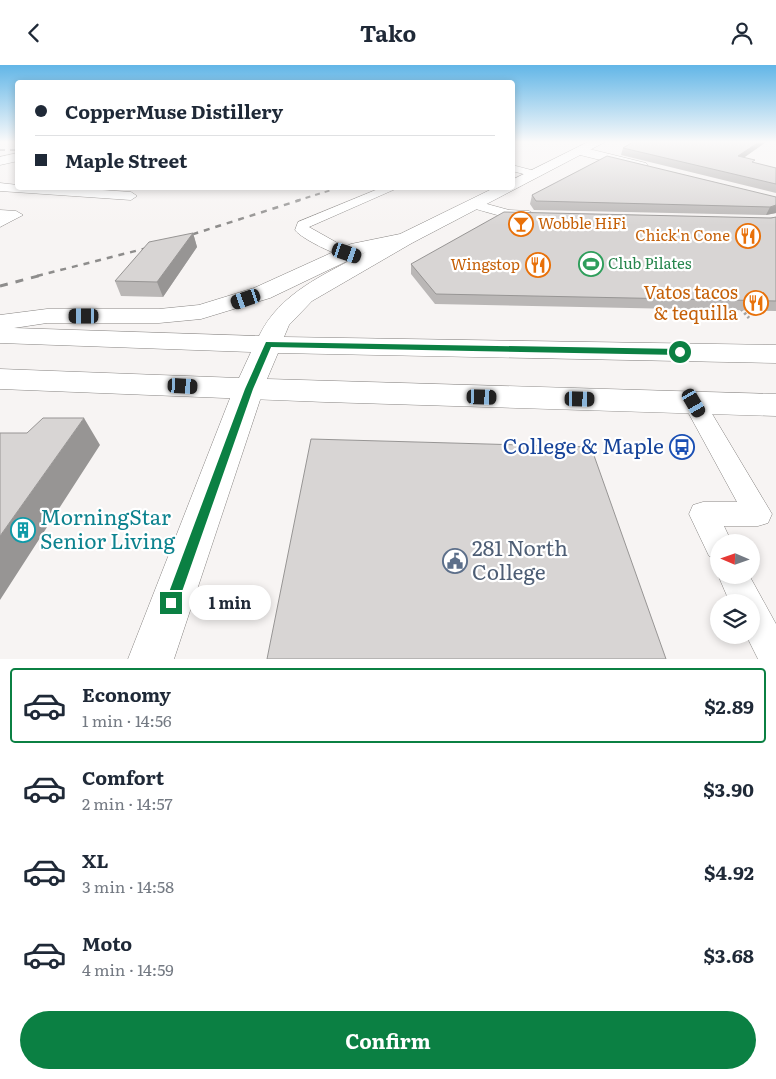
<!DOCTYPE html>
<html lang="en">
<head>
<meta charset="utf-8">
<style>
	:root { --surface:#fff; --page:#f6f6f7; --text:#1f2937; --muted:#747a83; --line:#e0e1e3; --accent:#0b8043 }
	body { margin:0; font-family:Literata,serif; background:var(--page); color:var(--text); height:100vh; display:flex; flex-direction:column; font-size:19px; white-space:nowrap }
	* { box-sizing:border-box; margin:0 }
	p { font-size:16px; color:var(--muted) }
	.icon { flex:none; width:28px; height:28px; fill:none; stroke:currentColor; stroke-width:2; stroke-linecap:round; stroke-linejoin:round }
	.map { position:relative; height:594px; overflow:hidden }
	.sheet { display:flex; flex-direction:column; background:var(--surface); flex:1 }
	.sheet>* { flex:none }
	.banner { position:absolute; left:15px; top:15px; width:500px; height:110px; border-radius:5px; box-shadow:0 2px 8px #0003; display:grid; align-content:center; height:110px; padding:0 20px; background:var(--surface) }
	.needle { width:32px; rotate:272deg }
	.controls { position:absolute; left:710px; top:469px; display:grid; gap:10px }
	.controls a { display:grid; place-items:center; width:50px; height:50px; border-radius:50%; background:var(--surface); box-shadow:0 2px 8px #0003; font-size:25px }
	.end { position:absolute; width:22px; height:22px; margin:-11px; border:6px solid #0b8043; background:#fff; box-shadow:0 0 0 2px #fff }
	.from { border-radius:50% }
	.bubble { position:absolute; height:35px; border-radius:18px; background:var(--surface); box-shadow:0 2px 8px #0003; font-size:16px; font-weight:700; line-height:35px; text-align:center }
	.car { position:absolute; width:15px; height:30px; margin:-15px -8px; border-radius:6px; box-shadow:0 0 4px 1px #0007; background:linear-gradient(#222 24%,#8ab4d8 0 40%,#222 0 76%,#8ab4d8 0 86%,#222 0) }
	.banner b { display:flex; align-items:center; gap:18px; height:48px; font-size:19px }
	.banner b+b { border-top:1px solid var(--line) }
	.banner i { width:12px; height:12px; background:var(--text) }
	ul { padding:9px 0 0; list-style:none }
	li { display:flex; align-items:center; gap:15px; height:75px; margin:0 10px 8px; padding:0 10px; border:2px solid transparent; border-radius:5px }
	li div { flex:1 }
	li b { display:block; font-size:19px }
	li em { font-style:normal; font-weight:700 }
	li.selected { border-color:var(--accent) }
	li>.icon { width:45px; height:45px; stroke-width:1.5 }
	.button { display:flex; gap:10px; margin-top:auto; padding:10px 20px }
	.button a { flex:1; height:58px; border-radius:30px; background:var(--accent); color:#fff; font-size:20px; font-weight:700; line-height:58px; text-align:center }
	header { display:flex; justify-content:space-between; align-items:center; height:65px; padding:0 20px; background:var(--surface); font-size:22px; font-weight:700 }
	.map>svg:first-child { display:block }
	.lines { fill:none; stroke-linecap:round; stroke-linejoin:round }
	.lane-casing { stroke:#878482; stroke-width:1 }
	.street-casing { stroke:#878482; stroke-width:1 }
	.highway-casing { stroke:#878482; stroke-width:1 }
	.path { stroke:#a5a3a2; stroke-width:3; stroke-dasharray:2.5 2.5; stroke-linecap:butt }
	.lane { fill:#fff; fill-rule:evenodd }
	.street { fill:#fff; fill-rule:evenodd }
	.highway { fill:#fff; fill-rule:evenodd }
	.rail-far2 { stroke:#8e8d8c; stroke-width:2; stroke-dasharray:5 5; stroke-linecap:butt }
	.rail-far1 { stroke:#8e8d8c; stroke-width:2.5; stroke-dasharray:6 6; stroke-linecap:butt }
	.rail { stroke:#8e8d8c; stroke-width:3; stroke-dasharray:8 8; stroke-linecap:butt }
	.wall { fill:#bab7b6 }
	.shaded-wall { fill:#979594 }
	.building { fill:#d8d5d4; stroke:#979594 }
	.route { fill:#0b8043 }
	.labels { text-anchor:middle; stroke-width:4.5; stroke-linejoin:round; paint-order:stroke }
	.far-food-label { font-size:15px; fill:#c56008; stroke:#fff; text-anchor:end }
	.far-leisure-label { font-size:15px; fill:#27864d; stroke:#fff; text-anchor:start }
	.food-label { font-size:18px; fill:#c56008; stroke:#fff; text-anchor:end }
	.near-transit-label { font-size:21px; fill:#164399; stroke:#fff; text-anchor:end }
	.near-culture-label { font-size:21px; fill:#0d838f; stroke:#fff; text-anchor:start }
	.near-service-label { font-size:21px; fill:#4e5e75; stroke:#fff; text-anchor:start }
</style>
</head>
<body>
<header><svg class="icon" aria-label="back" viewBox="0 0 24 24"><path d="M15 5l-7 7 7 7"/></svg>Tako<svg class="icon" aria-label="person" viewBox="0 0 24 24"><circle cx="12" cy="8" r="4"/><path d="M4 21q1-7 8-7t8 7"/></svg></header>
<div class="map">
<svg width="776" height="594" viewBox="0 0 776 594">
	<rect width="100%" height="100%" fill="#f7f4f3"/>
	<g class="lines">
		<defs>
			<path id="lane" d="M512,100L539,107L541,109L535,112L512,106Z
				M0,118L18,120V122H59L131,127L137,131L131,135L0,126Z
				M383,122H400L309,162L341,180L369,191L372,194L369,197C356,200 303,176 295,165L298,157Z
				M476,136L509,145L529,146L536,150C525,161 485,146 472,143L470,140Z
				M0,145L16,146L23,150L0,162Z
				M694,330L702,332L772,449L768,458L758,461H724L732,478H719V494L709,491L689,449L693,440L703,437H737L683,338L686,332Z
				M719,508V510H749L776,559V594H758L746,570H751V538H730L718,510Z"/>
			<path id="street" d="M581,82L646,98L648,101L641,105L576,89L574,86Z
				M18,88V96L0,100V92Z
				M249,313L259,316L264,323L174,594H128L234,323L239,316Z"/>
			<path id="highway" d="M588,77H605L412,178L312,236L289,260L284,272L776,280V298L278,288L267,314L776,329V351L325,337L0,324V304L239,313L251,287L0,278V250L47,244H159L199,240L254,223L351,179L400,169L496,122H512V115ZM366,187C326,209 280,227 259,271L14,263L47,258H159L201,254L270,233Z"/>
		</defs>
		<use href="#lane" class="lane-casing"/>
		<use href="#street" class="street-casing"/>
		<use href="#highway" class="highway-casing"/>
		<path class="path" d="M741,244L749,253"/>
		<use href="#lane" class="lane"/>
		<use href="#street" class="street"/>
		<use href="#highway" class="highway"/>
		<path class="rail-far2" d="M0,85H18
			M296,136L341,122"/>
		<path class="rail-far1" d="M181,173L300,135
			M37,211L155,181"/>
		<path class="rail" d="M0,221L42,210"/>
	</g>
	<path class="wall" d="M633,77H766L744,92L754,98L776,103V128L621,90L623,83Z
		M532,130L776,132V148L766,150L534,145L530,139Z
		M776,152V246L435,239L411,209V199Z
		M193,168L197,182L163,232L121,231L115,216Z"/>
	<path class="shaded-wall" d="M759,77H766L735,99L738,91Z
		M776,140V148L766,150L770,142Z
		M193,168L197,182L163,232L157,217Z
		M84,353L100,380L0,535V471Z"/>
	<path class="building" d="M633,77H759L738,91L755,95L752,97L776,103V119L623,83Z
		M607,91L776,132V140L770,142L536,136L532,130Z
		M504,147L771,153L776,152V236L436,229L411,199Z
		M193,168L157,217L115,216L149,177Z
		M43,353H84L0,471V368H27Z
		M311,374L591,382L666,594H267Z"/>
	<linearGradient id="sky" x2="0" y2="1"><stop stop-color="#62b6e7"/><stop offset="0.48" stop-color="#fbfafa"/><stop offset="1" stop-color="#fbfafa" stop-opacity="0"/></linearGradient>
	<rect width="776" height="160" fill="url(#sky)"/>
	<path class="route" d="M266,277L680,284L684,287L680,290L271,282L253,324L178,538L176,542L171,544L167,542L165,538L245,324Z"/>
	<defs>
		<symbol id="bar-ring" viewBox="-11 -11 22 22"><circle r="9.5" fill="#fff" stroke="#e8710a" stroke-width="1.5"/><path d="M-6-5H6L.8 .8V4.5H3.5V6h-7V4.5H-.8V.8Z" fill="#e8710a"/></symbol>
		<symbol id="restaurant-ring" viewBox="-11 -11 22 22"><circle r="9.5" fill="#fff" stroke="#e8710a" stroke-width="1.5"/><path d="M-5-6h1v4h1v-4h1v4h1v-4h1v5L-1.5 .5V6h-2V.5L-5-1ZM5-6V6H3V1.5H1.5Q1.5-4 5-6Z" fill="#e8710a"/></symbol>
		<symbol id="stadium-ring" viewBox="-11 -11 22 22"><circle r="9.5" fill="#fff" stroke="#2e9e5b" stroke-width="1.5"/><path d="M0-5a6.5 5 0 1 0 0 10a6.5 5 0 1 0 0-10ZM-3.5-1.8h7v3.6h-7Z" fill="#2e9e5b"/></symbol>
		<symbol id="bus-ring" viewBox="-11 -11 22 22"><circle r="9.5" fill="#fff" stroke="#1a4fb4" stroke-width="1.5"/><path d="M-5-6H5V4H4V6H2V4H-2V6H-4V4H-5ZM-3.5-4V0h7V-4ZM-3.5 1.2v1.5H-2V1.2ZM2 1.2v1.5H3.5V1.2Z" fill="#1a4fb4"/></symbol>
		<symbol id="building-ring" viewBox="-11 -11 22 22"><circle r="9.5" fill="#fff" stroke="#0f9aa8" stroke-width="1.5"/><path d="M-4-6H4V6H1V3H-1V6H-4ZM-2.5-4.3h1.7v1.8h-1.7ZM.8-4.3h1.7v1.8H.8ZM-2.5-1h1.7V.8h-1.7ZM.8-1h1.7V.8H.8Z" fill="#0f9aa8"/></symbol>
		<symbol id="civic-ring" viewBox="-11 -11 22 22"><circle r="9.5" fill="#fff" stroke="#5c6f8a" stroke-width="1.5"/><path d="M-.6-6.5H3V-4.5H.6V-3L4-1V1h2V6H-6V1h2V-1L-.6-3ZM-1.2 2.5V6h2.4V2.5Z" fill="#5c6f8a"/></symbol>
	</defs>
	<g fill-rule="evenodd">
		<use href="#bar-ring" x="507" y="145" width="28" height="28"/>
		<use href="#restaurant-ring" x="734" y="157" width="28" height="28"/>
		<use href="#stadium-ring" x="577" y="185" width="28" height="28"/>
		<use href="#restaurant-ring" x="524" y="186" width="28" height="28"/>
		<use href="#restaurant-ring" x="742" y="224" width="28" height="28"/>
		<use href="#bus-ring" x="668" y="368" width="28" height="28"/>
		<use href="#building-ring" x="9" y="451" width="28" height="28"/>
		<use href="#civic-ring" x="441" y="482" width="28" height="28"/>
	</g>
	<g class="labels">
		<g class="far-food-label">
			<text x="538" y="164" text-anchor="start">Wobble HiFi</text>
			<text x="730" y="176">Chick'n Cone</text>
			<text x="520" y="205">Wingstop</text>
		</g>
		<g class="far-leisure-label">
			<text x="608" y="204">Club Pilates</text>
		</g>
		<g class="food-label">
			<text x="738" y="234">Vatos tacos<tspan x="738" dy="21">&amp; tequilla</tspan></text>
		</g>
		<g class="near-transit-label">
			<text x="664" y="389">College &amp; Maple</text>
		</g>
		<g class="near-culture-label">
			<text x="40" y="460">MorningStar<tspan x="40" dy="24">Senior Living</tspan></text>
		</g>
		<g class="near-service-label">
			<text x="472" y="491">281 North<tspan x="472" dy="24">College</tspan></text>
		</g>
	</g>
</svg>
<div class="controls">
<a><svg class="needle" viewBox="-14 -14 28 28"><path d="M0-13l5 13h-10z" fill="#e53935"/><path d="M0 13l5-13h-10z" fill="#747a83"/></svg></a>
<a><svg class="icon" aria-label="layers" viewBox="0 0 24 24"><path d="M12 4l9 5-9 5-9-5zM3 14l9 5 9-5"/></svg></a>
</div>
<i class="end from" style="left:680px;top:287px"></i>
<i class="end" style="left:171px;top:538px"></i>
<div class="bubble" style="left:189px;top:520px;width:82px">1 min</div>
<i class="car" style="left:347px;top:188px;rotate:109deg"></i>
<i class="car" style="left:246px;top:234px;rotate:251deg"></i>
<i class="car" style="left:84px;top:251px;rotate:270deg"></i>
<i class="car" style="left:183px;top:321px;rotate:93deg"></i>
<i class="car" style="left:482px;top:332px;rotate:92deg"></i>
<i class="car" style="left:580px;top:334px;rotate:91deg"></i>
<i class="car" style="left:694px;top:338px;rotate:150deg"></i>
<div class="banner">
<b><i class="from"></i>CopperMuse Distillery</b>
<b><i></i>Maple Street</b>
</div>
</div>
<section class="sheet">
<ul>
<li class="selected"><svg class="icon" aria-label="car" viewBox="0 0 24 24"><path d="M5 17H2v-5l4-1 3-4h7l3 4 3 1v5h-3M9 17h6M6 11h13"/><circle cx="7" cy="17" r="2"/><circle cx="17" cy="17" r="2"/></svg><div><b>Economy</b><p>1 min · 14:56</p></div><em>$2.89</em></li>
<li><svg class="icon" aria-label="car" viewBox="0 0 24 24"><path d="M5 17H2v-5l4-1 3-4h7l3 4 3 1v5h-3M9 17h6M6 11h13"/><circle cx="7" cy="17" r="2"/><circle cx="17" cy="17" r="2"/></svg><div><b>Comfort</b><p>2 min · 14:57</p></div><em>$3.90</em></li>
<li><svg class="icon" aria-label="car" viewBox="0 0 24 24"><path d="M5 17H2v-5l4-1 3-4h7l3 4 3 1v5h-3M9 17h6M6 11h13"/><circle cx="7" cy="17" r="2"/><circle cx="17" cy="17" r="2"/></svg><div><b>XL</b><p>3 min · 14:58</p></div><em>$4.92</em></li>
<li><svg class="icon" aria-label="car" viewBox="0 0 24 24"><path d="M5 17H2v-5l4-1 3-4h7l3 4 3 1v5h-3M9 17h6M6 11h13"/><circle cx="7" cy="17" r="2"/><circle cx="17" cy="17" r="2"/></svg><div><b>Moto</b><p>4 min · 14:59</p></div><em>$3.68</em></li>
</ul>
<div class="button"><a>Confirm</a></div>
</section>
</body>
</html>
